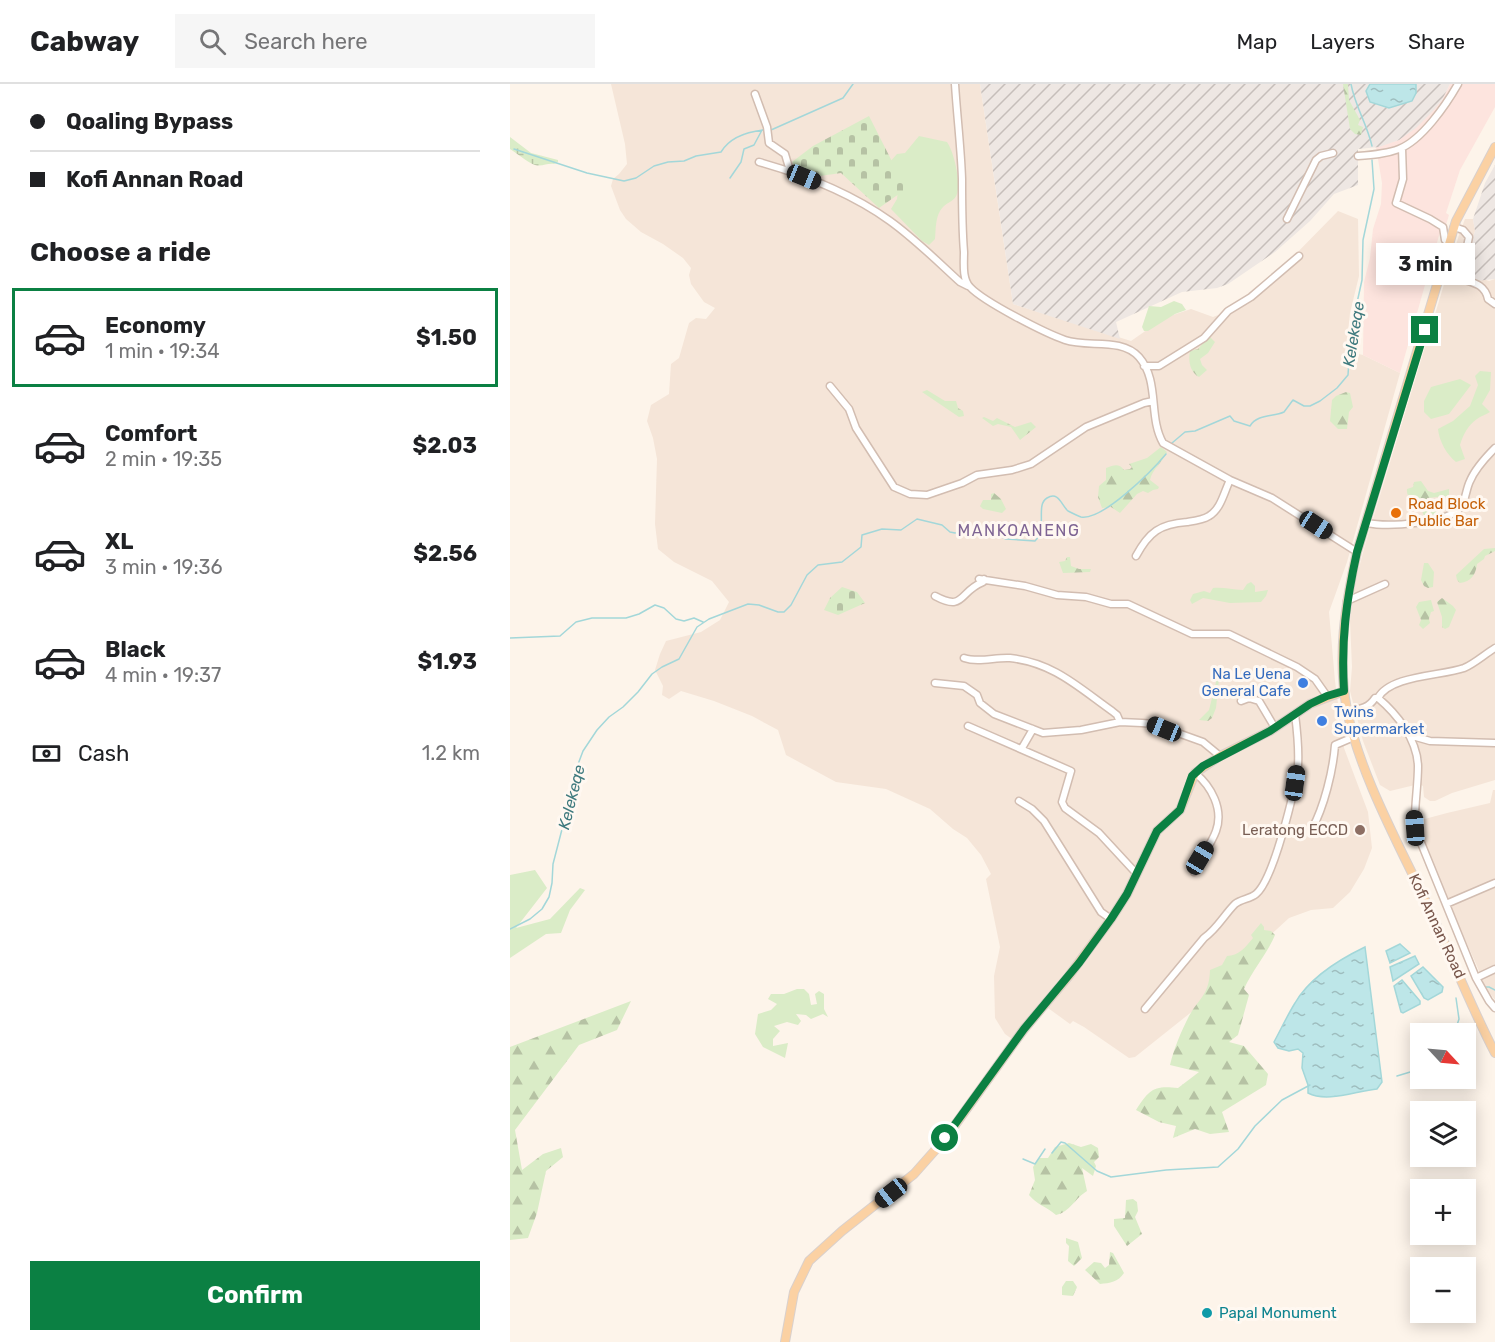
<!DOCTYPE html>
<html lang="en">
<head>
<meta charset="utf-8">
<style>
	:root { --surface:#fff; --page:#f6f6f6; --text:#202124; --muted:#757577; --line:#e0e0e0; --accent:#0b8043 }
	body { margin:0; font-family:Rubik,sans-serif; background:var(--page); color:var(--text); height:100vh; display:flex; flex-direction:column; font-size:22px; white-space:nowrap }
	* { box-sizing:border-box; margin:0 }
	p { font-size:20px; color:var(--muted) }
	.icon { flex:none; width:33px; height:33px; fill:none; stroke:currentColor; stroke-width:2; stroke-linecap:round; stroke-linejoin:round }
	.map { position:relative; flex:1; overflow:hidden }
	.panel { display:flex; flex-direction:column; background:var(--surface); width:510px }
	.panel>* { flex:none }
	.guide { display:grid; align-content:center; height:132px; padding:0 30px; background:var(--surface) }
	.needle { width:39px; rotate:116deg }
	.controls { position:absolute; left:900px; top:939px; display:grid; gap:12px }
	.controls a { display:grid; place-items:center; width:66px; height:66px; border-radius:0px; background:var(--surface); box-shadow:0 3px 15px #0003; font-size:30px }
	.end { position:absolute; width:27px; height:27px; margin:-14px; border:8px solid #0b8043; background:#fff; box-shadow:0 0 0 3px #fff }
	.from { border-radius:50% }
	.bubble { position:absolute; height:42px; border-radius:0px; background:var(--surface); box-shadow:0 3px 15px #0003; font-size:20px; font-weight:700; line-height:42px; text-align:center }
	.car { position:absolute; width:18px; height:36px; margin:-18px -9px; border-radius:8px; box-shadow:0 0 4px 2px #0007; background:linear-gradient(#222 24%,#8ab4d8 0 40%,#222 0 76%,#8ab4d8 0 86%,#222 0) }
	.guide b { display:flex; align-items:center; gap:21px; height:57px; font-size:22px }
	.guide b+b { border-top:2px solid var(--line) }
	.guide i { width:15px; height:15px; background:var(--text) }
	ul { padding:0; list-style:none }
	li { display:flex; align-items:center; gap:18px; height:99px; margin:0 12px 9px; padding:0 18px; border:3px solid transparent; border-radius:0px }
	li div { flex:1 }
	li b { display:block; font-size:22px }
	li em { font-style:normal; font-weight:700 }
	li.active { border-color:var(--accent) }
	li>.icon { width:54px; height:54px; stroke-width:1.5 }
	h2 { padding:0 30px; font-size:27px; line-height:72px }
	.pay { display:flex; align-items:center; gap:15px; height:66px; padding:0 30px; font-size:22px }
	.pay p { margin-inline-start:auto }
	.primary-button { display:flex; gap:12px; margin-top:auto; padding:12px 30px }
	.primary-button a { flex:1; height:69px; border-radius:0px; background:var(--accent); color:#fff; font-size:24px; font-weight:700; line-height:69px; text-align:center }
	header { display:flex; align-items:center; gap:36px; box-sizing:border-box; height:84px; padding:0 30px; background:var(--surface); border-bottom:2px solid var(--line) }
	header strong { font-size:28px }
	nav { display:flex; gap:33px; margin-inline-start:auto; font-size:21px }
	.search { width:420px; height:54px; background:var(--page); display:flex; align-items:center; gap:15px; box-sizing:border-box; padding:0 21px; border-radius:0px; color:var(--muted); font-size:22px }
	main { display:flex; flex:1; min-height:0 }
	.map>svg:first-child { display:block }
	.residential { fill:#f5e5d8 }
	.commercial { fill:#fde4de }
	.industrial { fill:url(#industrial-furrows) }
	.green { fill:#daecc7 }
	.forest { fill:url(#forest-firs) }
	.wetland { fill:url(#wetland-marsh) }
	.cemetery { fill:url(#cemetery-stones) }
	.water { fill:url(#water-ripples); stroke:#a3d7d9; stroke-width:1.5 }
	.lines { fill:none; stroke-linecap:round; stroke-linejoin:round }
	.stream { stroke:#a3d7d9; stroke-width:1.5 }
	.minor-casing { stroke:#d2bdb1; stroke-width:9 }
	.major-casing { stroke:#d9d0cd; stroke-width:10 }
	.minor { stroke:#fff; stroke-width:6 }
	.major { stroke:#fbd1a3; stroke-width:8 }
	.route { stroke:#0b8043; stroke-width:8 }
	.food-dot { fill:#e8710a; stroke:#fff8f1; stroke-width:2 }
	.shop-dot { fill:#3f7fe0; stroke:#fff8f1; stroke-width:2 }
	.education-dot { fill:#8d6e63; stroke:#fff8f1; stroke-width:2 }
	.culture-dot { fill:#0f9aa8; stroke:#fff8f1; stroke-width:2 }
	.labels { text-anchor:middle; stroke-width:6; stroke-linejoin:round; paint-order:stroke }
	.food-label { font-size:15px; fill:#c56008; stroke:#fff8f1; text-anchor:start }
	.shop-label { font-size:15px; fill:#366cbe; stroke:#fff8f1; text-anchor:end }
	.education-label { font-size:15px; fill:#785e54; stroke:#fff8f1; text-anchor:end }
	.street-label { font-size:15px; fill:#79574c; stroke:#fff8f1 }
	.culture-label { font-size:15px; fill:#0d838f; stroke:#fff8f1; text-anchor:start }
	.water-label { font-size:16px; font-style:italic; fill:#3f7a7e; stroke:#fff8f1 }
	.neighbourhood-label { font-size:16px; letter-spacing:1.5px; fill:#7f6594; stroke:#fff8f1 }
</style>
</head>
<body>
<header>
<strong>Cabway</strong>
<div class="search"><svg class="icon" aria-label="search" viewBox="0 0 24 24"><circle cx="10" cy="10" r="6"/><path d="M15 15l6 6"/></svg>Search here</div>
<nav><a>Map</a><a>Layers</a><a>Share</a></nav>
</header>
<main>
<section class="panel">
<div class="guide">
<b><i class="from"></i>Qoaling Bypass</b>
<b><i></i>Kofi Annan Road</b>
</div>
<h2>Choose a ride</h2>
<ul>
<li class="active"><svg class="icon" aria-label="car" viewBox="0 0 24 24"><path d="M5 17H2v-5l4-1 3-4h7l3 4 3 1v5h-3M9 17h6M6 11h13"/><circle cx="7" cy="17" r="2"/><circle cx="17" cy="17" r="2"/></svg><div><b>Economy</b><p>1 min · 19:34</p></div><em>$1.50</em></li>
<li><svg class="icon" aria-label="car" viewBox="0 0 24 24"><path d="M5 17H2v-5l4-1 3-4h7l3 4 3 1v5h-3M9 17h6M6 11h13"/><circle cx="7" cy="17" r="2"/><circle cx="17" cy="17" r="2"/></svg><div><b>Comfort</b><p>2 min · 19:35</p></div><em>$2.03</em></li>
<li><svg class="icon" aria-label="car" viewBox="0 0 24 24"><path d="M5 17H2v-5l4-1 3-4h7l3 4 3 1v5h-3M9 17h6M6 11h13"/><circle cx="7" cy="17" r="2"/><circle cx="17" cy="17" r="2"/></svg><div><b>XL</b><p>3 min · 19:36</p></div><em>$2.56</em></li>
<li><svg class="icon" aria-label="car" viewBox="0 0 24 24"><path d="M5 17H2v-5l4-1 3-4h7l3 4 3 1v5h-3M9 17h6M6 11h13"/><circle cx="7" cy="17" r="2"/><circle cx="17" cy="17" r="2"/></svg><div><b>Black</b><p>4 min · 19:37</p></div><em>$1.93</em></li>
</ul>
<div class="pay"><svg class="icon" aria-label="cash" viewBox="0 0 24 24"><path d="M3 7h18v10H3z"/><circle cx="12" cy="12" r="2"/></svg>Cash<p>1.2 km</p></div>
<div class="primary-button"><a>Confirm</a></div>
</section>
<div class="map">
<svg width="985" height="1258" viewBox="0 0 985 1258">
	<defs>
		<pattern id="industrial-furrows" width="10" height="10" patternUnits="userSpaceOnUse" patternTransform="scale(1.5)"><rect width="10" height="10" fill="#eee7e3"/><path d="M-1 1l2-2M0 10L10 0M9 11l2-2" fill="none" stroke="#c6beba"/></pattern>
		<pattern id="forest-firs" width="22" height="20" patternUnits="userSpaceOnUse" patternTransform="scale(1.5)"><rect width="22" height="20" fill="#daecc7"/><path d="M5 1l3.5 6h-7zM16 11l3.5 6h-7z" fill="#b6c2a4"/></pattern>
		<pattern id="wetland-marsh" width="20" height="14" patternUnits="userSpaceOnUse" patternTransform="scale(1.5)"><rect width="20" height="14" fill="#daecc7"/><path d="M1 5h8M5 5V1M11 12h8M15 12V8" fill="none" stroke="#b6c2a4"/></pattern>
		<pattern id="cemetery-stones" width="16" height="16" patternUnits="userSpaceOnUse" patternTransform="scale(1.5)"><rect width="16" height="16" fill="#daecc7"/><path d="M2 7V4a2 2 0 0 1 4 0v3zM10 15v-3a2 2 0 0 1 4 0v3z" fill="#b6c2a4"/></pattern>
		<pattern id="water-ripples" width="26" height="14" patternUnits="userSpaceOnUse" patternTransform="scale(1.5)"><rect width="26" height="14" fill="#bde6e8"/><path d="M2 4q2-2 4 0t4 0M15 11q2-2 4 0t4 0" fill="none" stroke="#9ebdbe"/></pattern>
	</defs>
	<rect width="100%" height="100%" fill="#fdf4ea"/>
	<path class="residential" d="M101,0H470L503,220L621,257L654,234L681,225L703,233L711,230L750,203L775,181L828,127L848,135L849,192L840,229L836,267L853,271L890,289L837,478L819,528L825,597L834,664L858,728L862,764L854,785L840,808L823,824L801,826L779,834L698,909L684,926L625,973L619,974L574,943L563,937L560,940L538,924L509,960L495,950L485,934L484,892L490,863L476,795L481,790L471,771L457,754L443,745L420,725L376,705L326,698L276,671L268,646L242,632L204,617L171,607L159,615L152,611L153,602L145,586L150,570L156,557L191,548L210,536L219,518L202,497L164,478L148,465L145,440L147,375L143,354L137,337L141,321L159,310L161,280L169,274L179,239L186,234L196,235L205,224L194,218L181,200L179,191L181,184L173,174L153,160L131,148L116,135L110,126L101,102L103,95L109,90L117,80L115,60Z
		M955,135H963L965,147L953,188L979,197L985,195V696L942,709L925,717H920L914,713L913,702L909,700L880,707L870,701L853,657L840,607L842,583L840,537L844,503L855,461L949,151Z
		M983,706H985V916L975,903L967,882L935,811L909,745V740L911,736L937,729L980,719Z"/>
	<path class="commercial" d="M940,0H985V23L950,86L936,129L939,131L936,141L930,148L890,289L853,271L854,198L860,174L863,145L871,120L872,99L866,63L889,56L932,16Z"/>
	<path class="industrial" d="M470,0H940L932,16L923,27L906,44L889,56L869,63L848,65V101L824,110L800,137L765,168L718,200L707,204L672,208L606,238L610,255L503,220Z
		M985,81V195L965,197L954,194L953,188L965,147L963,135L975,99Z"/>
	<path class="green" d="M409,52L437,58C444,68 451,98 447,110C445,117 438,118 433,123C425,131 426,145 425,155L419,161L412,157L381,125L387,115L388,107L378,80L387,70L395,69Z
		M664,217L672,220L676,226L665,230L638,247H634L632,243L639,222L651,223Z
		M970,287L981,288L980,306L972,320L980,328C975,331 971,332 967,335C958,341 953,351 950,361L955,375L946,378C937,371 929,357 928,345L943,337L960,322L968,301L965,292Z
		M950,295L961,301L939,330L921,335L914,328V317L921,303Z
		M741,498L745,502V508L758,506L756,512L751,518L720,519L693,514L682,520L680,516L683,510L694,507L700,509L703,504C714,503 722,506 733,506L737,500Z
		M25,786L37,804L6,844L40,835L70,804L75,806L60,826L51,849L36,850L0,874V791Z
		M287,905H294L299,910L301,921L307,920L305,910L309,907L314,910V925L318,933L313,930L301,935L296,931L286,930L291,937L288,941L277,938L264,942L270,947L263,955V962L278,959L275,974L253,963L245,950L248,930L261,926L267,920L258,915L261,910H274Z"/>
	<path class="forest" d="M833,0H838L839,16L850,36L848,41L853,43L851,51L845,50L840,45Z
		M699,252L705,258L698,269L690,275L692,281L697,286L689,293C680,288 678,277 680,267L688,265Z
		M417,306L435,317H446L448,324L453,327L454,332L449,333L412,308Z
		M836,308L840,309L843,323L839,328L837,345H828L820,337L822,316L826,312Z
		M474,333L483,337L487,334L505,343L521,338L526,343L510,356L501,343L488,340L483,342L472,334Z
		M651,363L657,368C653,378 642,385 640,396L649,403L648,405L643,406L638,409L633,407L627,410L610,429L601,423L592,424L588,413L589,402L596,396V384C604,381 609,379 614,386L620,385L622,383L619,380L637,374Z
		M911,397L918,407L924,409L939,405V412L917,414V417L928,426L926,430L914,432L909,419C903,414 896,414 897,405L903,403L904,398Z
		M484,409L491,415L496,425L492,429L473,425L470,422L473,416H481V410Z
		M985,464V467L975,472L974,475L967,480C966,490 961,498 950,499L947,496L946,491L974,465Z
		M557,473H560L561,482L569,485H581L580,488L553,489L549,478L555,477Z
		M914,479H918L924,488L923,503L918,504L914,502L911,496Z
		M932,514L943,522L946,526L939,543L935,545L932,543V533L927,518Z
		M921,516L924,527L921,528L919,535L920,539L913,545L909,541L911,536L906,523L909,518Z
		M707,594L709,595L706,624L702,634L698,637L689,636L699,626Z
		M751,839L754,843V846L761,847L765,851C757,870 743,885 734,905L739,911L728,951L719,958L734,962L758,990L756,1001L712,1028L719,1048L700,1050L685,1045L663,1054L666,1042L649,1038L626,1026C639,1006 643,1001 668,1004L689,988L660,981C664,964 671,948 679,932C690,913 699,911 700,886L712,881L717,872C728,872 736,863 743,854L741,851Z
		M121,917L107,946L69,961L5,1046L12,1086L33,1070L51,1064L53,1073L36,1087L27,1129L18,1154L0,1156V963Z
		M559,1059L571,1063L581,1060L588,1064L589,1073L584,1078L586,1082L583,1092L572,1084L577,1107C565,1114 560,1128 546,1131C537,1123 526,1120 519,1111L525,1096L523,1083L529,1074H538L545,1063Z
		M623,1115L627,1118L628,1127L625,1133L632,1150L617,1162L604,1142V1135L615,1134L616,1116Z
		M556,1154L568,1158L572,1174L564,1182L558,1177L559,1162L556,1159Z
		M600,1168L603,1169L614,1189C608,1198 600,1199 590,1200L575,1186L584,1178L591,1179L595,1184L599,1181Z
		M556,1197H563L567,1203L563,1212L552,1211V1203Z"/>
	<path class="wetland" d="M0,53L21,69L48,76V78L44,80C37,79 32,83 25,81C17,78 8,70 0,65Z"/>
	<path class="cemetery" d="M359,32L396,105L369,124L331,89L310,92L289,88L282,78L303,62Z
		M332,503L347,508L355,519L328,531L314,526L320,514Z"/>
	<path class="water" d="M860,0H906V9L902,17L879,24L860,18L856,7Z
		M890,860L900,869L880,879L876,867Z
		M855,863L872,998L867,1005C846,1007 817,1019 798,1009V1001L792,984L793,969L788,965L779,967L768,964L764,958C771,945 777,932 785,919C800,893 828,876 855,863Z
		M905,872L909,880L883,897L880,883Z
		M913,883L933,903L932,908L918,916L914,914L901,892Z
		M892,896L910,917V920L893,929L891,928L884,902Z"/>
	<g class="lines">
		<path class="stream" d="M841,0C845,22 857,40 862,62
			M261,46L333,14L343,0
			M4,65L77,89L114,97L126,94L144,82L158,78L174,77L186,72L211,68C220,53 236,48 253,46
			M220,94L231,78L234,65L244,61L252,46
			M662,359L675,348L685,347L720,332L724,337L740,342C747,330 763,333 774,328L783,316L794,322H800L810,317L827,304L838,291L841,246L852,196L853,156L864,105L862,76
			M0,554L50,552L66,538L82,534H116L129,530L145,521L154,524L166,535L174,537L184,534L193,538
			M0,845L20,835L32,825L39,813L42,799L43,780L57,726L61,699L73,667L87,646L99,633L113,623L128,608L142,590L152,583L169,575L187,543L199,535L238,520L249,521L268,528H274L281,521L297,491L308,481L332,478L351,463L352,451L372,445L391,446L407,435L432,441L440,448L445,449L474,445L496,455L525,457C538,445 525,421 537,414C549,407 551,421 558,427C560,428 568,432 571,433C592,437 642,387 656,370
			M974,903H979L985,906
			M944,950L949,935L946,914
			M887,992L910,985
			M542,1069L551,1058L555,1059L587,1087L601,1093L656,1086L708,1083L728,1065L745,1042L772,1016L800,1001
			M513,1075L525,1080L535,1065"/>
		<defs>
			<path id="minor" d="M445,0C447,32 451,64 452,95C452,120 452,144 454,168C454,179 452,195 460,203C474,218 535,249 555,256C578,264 611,253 629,273C650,297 638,333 653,359L720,396L762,414L847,468
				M245,10L257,43L259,59L275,70L280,87
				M892,64L893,95L886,119L920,135L933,143L935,156L940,160
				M848,72C862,71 876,70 889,65C912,56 936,21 948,0
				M249,78C295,91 341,109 380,137C405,155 427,177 450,198L458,202
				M777,135L806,76L811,72L823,69
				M944,143L953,146L959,153L951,191L952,195C965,199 975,201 978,215L985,220
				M634,282H649L694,254L718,227L741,213L789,172
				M320,302L339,325L346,344L384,403L400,410L417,411L452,399L467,391L502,386L521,380L576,343L634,319L643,317
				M857,439C877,443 938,440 951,423C956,415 956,405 960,397C965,385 976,373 985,364
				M626,472C639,448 650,440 677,438C684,437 693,436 699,432C711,425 714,408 720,396
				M469,495L515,502L547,511L576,513L601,520H618L682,550H719L787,583L805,595L817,612
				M425,512C455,528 448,508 473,498L474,495
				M837,517L875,500
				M454,574C469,579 485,573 500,574C544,579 568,603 602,627L607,631L610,638
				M425,599L454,602L467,611L470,619L484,630L533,649L571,646L610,638L632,639L643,640L693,658L710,672
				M868,614C887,630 907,655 908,682C908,703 904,723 905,744L966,894L979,917L985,924
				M731,617L739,614L749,617L765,644
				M837,627C849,625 858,625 865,614H868C880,591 932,592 954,584C964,580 975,570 985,564
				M458,642L561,687L552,718L555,724L589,749L626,789
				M899,651L920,657L985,659
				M512,664L523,645
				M509,717L522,725L534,737L591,828L601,835
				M802,745C814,723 823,687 825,661L839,655
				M684,788C690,774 701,761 706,747C714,725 701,702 685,689
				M936,820L985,799
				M966,894L985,885
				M635,925L694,854C707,845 714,831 725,820C731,815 740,815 746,810C764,795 785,706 788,681C789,665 787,646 785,630"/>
			<path id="major" d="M985,63L946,137L847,468C835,521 827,573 837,626C849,688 888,759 915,816C939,866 959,919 985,969
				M275,1258L284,1208L299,1177L332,1147L404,1090L435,1055L514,945L558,893L601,835L617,810L647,747L670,726L685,689L710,672L760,647L800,620L834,607"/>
		</defs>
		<use href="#minor" class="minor-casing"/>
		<use href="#major" class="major-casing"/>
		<use href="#minor" class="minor"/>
		<use href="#major" class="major"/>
	</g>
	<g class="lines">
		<path class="route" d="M435,1054L514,945L569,879L601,835L617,810L647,747L670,726L682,692L693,682L760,647L800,620L817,612L834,607C831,555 836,518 847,468L915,246"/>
	</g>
	<circle class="food-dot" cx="886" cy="429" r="6"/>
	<g class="shop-dot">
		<circle cx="793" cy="599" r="6"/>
		<circle cx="812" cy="637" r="6"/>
	</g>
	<circle class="education-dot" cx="850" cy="746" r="6"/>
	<circle class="culture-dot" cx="697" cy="1229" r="6"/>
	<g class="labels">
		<g class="food-label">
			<text x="898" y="425">Road Block<tspan x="898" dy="17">Public Bar</tspan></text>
		</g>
		<g class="shop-label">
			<text x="781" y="595">Na Le Uena<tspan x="781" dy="17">General Cafe</tspan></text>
			<text x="824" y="633" text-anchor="start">Twins<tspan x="824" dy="17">Supermarket</tspan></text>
		</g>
		<g class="education-label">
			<text x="838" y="751">Leratong ECCD</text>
		</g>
		<g class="street-label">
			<text transform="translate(927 842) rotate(65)" y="5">Kofi Annan Road</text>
		</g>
		<g class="culture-label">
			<text x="709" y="1234">Papal Monument</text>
		</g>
		<g class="water-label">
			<text transform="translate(843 250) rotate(-81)" y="6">Kelekeqe</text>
			<text transform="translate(61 713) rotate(-76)" y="6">Kelekeqe</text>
		</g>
		<g class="neighbourhood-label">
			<text x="509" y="452">MANKOANENG</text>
		</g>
	</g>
</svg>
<div class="controls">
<a><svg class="needle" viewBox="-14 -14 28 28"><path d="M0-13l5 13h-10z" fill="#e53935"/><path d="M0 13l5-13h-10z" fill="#757577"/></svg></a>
<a><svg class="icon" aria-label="layers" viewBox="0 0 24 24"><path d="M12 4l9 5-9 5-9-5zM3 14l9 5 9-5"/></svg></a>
<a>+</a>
<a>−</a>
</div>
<i class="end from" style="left:435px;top:1054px"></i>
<i class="end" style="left:915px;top:246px"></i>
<div class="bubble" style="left:866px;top:159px;width:99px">3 min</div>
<i class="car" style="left:294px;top:93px;rotate:112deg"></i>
<i class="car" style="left:806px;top:441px;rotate:123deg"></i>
<i class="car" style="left:654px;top:645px;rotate:292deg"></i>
<i class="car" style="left:785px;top:699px;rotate:8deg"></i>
<i class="car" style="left:905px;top:744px;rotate:356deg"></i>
<i class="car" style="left:690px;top:774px;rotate:31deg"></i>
<i class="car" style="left:381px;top:1109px;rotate:232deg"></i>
</div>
</main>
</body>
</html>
